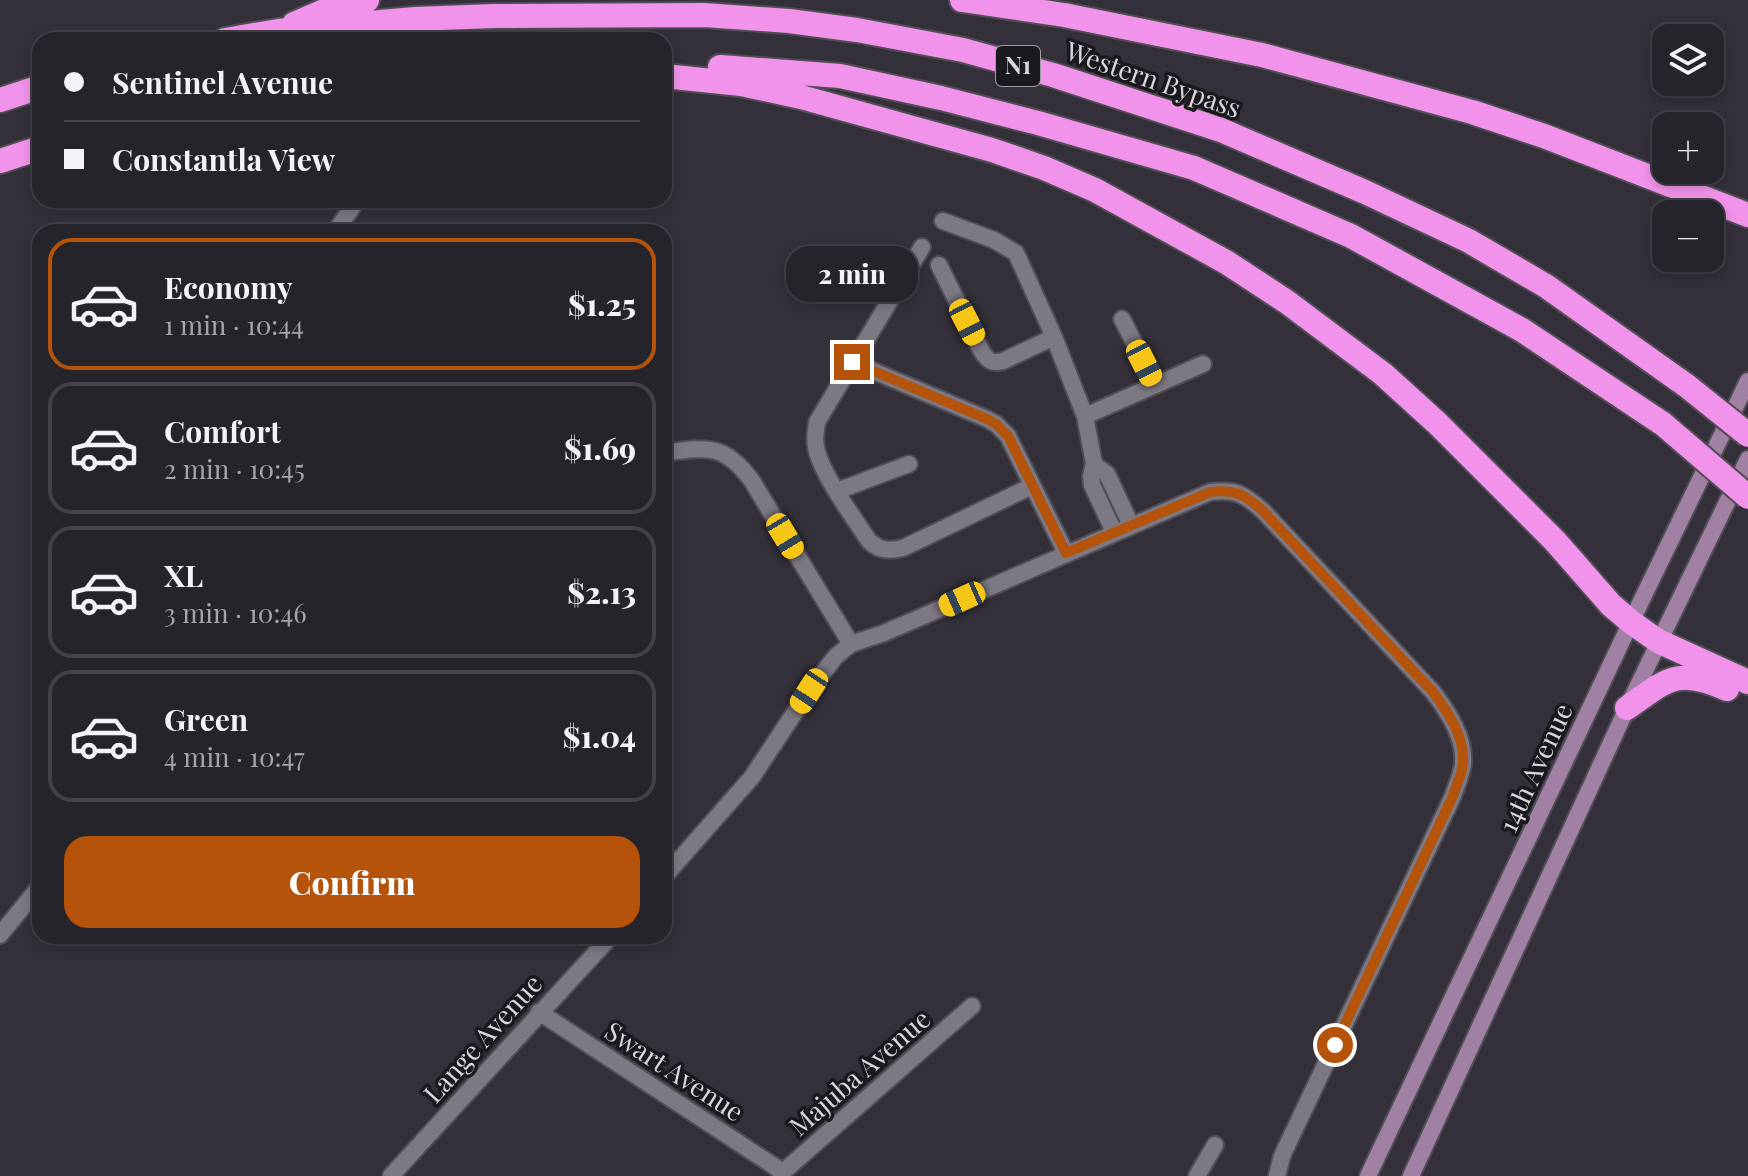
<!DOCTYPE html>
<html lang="en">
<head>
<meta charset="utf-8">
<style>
	:root { --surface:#26242b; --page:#323037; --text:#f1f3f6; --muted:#a4a4a9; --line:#424147; --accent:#b45309 }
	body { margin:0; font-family:"Playfair Display",serif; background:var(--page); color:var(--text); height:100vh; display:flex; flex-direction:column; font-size:30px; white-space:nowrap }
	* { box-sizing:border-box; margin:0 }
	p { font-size:26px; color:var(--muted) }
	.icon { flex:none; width:44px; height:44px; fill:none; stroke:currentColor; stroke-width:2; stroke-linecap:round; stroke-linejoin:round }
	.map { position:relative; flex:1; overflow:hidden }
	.side { position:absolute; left:32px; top:224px; width:640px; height:720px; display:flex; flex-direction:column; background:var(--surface); border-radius:24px; box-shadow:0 4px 12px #0003,0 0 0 2px var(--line) }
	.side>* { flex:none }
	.top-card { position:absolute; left:32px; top:32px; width:640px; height:176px; border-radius:24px; box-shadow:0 4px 12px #0003,0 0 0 2px var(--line); display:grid; align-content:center; height:176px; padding:0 32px; background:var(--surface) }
	.controls { position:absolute; left:1652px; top:24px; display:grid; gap:16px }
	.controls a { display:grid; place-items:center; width:72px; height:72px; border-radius:16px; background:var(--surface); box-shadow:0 4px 12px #0003,0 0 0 2px var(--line); font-size:40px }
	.end { position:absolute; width:36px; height:36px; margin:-18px; border:10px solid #b45309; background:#fff; box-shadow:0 0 0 4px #fff }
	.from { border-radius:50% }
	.bubble { position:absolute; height:56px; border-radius:24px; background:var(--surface); box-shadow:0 4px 12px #0003,0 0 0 2px var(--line); font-size:26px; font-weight:800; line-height:56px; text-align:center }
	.car { position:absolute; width:24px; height:48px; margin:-24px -12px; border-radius:10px; box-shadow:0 0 6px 2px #0007; background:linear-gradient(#f5c518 24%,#345 0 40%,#f5c518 0 76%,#345 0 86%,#f5c518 0) }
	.top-card b { display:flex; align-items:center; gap:28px; height:76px; font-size:30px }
	.top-card b+b { border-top:2px solid var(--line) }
	.top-card i { width:20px; height:20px; background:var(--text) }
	ul { padding:14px 0 0; list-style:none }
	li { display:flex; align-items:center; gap:24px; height:132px; margin:0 16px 12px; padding:0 16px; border:4px solid var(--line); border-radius:24px }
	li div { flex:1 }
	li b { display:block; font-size:30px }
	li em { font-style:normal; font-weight:800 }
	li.current { border-color:var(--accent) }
	li>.icon { width:72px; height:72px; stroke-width:1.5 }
	.button { display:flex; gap:16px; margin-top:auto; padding:16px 32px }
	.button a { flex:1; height:92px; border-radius:24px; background:var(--accent); color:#fff; font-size:32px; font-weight:800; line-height:92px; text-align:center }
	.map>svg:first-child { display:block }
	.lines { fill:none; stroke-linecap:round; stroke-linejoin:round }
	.minor-casing { stroke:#504d55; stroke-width:20 }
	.tertiary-casing { stroke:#504d55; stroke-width:20 }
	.secondary-casing { stroke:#504d55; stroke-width:20 }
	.motorway-casing { stroke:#504d55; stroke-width:28 }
	.minor { stroke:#7d7984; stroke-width:16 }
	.tertiary { stroke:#7d7984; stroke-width:16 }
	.secondary { stroke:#a081a3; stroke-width:16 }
	.motorway { stroke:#f193ea; stroke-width:24 }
	.motorway-bridge-casing { stroke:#504d55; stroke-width:28; stroke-linecap:butt }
	.motorway-bridge { stroke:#f193ea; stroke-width:24 }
	.route { stroke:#b45309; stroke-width:10 }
	.labels { text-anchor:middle; stroke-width:7; stroke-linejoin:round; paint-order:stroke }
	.shield { fill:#1a191d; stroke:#a09ea3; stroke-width:2 }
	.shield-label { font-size:24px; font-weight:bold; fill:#d9d7dd }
	.street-label { font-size:26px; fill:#d9d7dd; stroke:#1a191d }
</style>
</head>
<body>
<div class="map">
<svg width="1748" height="1176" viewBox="0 0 1748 1176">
	<rect width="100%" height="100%" fill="#333039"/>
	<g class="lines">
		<defs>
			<path id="minor" d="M943,221L994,240L1016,253L1054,337L1085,416L1094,464L1091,476L1092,485L1114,532
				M335,232L353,206
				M922,247L817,422C816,430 814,438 816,447C820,472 854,518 869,541C880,551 889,551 903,548L1032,486
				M939,265L981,350C987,360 991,364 1003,361L1054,337
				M1122,319L1156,385
				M852,362L987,419L996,424L1008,436L1066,553
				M1085,416L1203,364
				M664,453C707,447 724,443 752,481L851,644
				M1094,464L1107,474L1131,525
				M837,491L909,464
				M0,935L40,886
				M539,1012L783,1172
				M781,1176L783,1172L972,1006
				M1197,1176L1215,1145"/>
			<path id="tertiary" d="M664,877L752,777L809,691L836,656L851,644L884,633L1210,492C1236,489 1244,494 1263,511L1433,692C1448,712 1465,737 1463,764C1462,774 1456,786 1453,796L1282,1156L1277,1176
				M391,1176L611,936"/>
			<path id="secondary" d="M1368,1176L1631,622L1748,381
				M1411,1176L1627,708L1748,459"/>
			<path id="motorway" d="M962,0L1064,15L1262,55L1472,112L1544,136L1748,215
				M294,24L331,8L367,0
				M225,40L278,31L415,19L494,16L704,15L789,21L857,30L963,50L1053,75L1221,130L1365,192L1469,241L1546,286L1687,386
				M720,67L840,76L941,98L1038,123L1194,168L1351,236L1522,330L1663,424
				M664,76L741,84L801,97L992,150L1044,168L1095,190L1226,262L1287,302L1383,374L1437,423L1555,541L1611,605L1631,622L1658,641L1748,682
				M0,100L40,87
				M0,161L40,148
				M1627,708C1668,679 1677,667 1727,689"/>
		</defs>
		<use href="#minor" class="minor-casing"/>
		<use href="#tertiary" class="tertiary-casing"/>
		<use href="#secondary" class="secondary-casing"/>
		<use href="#motorway" class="motorway-casing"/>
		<use href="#minor" class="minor"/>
		<use href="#tertiary" class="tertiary"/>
		<use href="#secondary" class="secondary"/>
		<use href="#motorway" class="motorway"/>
		<defs>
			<path id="motorway-bridge" d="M1687,386L1748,435
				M1663,424L1748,497"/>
		</defs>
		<use href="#motorway-bridge" class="motorway-bridge-casing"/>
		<use href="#motorway-bridge" class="motorway-bridge"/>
	</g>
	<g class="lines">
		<path class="route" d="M852,362L987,419L996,424L1008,436L1066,553L1210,492C1235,489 1244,494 1263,511L1433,692C1448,712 1465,737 1463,764C1462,774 1456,786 1453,796L1335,1045"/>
	</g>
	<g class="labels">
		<rect class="shield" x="996" y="46" width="44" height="40" rx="6"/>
		<g class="shield-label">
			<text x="1018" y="74">N1</text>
		</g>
		<g class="street-label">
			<text transform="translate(1153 80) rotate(19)" y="9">Western Bypass</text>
			<text transform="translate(1536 768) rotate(-65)" y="9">14th Avenue</text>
			<text transform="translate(483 1039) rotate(-48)" y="9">Lange Avenue</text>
			<text transform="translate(674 1072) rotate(33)" y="9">Swart Avenue</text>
			<text transform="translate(860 1073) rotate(-41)" y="9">Majuba Avenue</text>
		</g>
	</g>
</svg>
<div class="controls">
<a><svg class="icon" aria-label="layers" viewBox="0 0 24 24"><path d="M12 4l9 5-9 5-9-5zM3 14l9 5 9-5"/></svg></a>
<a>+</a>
<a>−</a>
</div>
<i class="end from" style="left:1335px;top:1045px"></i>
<i class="end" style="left:852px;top:362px"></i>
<div class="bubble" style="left:786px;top:246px;width:132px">2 min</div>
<i class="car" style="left:967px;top:322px;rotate:153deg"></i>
<i class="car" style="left:1144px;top:363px;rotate:153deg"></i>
<i class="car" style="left:785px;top:536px;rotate:149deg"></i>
<i class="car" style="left:962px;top:599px;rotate:246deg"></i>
<i class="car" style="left:809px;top:691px;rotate:213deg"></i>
<div class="top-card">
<b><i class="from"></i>Sentinel Avenue</b>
<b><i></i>Constantla View</b>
</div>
<section class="side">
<ul>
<li class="current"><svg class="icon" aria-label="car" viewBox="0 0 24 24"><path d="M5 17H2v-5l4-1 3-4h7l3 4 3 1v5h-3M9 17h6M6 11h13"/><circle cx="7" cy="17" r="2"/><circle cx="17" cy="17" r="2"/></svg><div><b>Economy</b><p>1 min · 10:44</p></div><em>$1.25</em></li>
<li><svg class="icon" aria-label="car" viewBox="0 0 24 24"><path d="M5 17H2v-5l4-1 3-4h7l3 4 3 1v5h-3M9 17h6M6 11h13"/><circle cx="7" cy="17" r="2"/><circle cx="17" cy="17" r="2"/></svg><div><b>Comfort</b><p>2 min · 10:45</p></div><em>$1.69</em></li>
<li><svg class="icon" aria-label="car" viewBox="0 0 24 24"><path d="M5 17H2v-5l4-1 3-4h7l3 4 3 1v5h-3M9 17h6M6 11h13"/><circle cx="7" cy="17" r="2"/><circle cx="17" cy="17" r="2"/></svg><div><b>XL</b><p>3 min · 10:46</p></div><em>$2.13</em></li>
<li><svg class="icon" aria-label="car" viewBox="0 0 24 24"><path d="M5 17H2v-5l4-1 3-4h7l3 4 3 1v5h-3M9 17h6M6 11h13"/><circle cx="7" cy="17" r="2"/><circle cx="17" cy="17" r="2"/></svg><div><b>Green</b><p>4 min · 10:47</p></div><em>$1.04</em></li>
</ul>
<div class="button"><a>Confirm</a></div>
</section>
</div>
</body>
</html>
